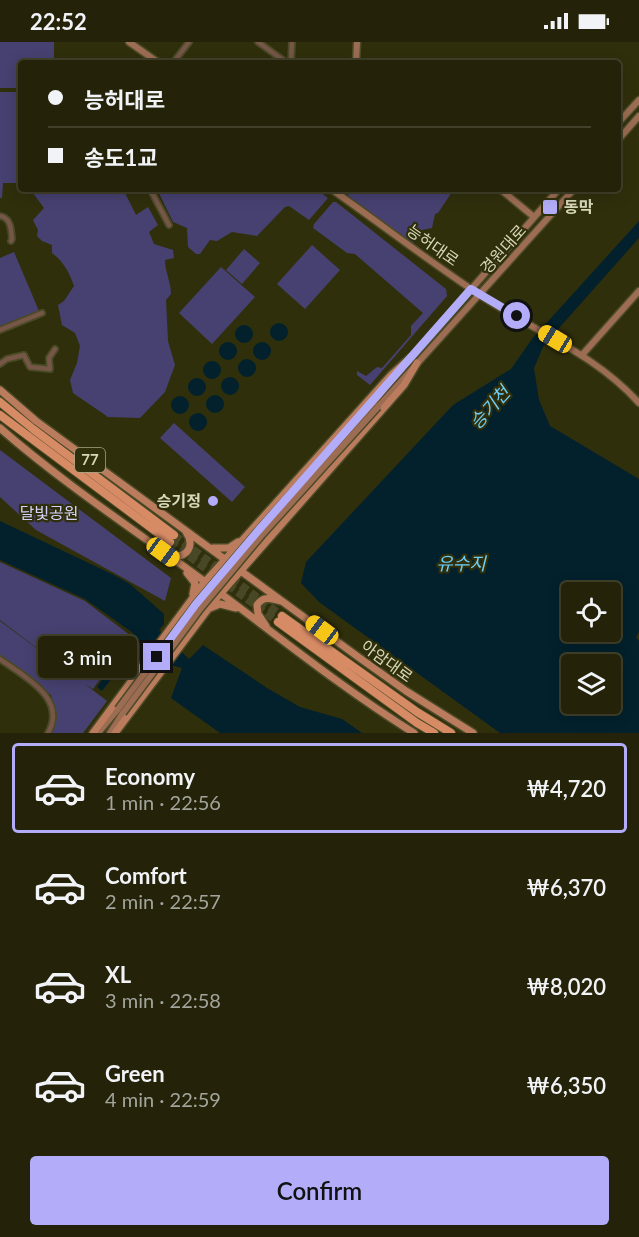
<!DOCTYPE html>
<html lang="en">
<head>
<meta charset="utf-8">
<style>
	:root { --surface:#242309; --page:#2c2b12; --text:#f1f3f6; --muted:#a3a49c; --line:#41402a; --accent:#b3adf9 }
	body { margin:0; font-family:Lato,"Noto Sans KR",sans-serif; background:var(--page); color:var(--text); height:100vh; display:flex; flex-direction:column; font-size:22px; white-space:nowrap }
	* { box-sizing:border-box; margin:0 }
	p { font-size:20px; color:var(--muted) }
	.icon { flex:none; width:33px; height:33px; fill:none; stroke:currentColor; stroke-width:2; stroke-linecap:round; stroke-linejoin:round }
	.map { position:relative; height:691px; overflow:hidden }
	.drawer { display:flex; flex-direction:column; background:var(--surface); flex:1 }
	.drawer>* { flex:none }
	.guide { position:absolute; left:18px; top:18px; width:603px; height:132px; border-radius:6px; box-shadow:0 3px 15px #0003,0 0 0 2px var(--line); display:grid; align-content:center; height:132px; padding:0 30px; background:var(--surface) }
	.tools { position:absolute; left:561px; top:540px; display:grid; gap:12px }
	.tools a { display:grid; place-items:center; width:60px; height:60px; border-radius:6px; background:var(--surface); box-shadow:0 3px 15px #0003,0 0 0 2px var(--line); font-size:30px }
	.end { position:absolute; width:27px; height:27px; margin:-14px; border:8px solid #b3adf9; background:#111; box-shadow:0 0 0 3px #111 }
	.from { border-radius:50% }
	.bubble { position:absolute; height:42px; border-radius:6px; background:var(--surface); box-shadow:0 3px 15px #0003,0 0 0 2px var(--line); font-size:20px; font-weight:600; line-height:42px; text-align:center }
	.car { position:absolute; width:18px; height:36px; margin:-18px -9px; border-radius:8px; box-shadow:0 0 4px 2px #0007; background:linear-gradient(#f5c518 24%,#345 0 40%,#f5c518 0 76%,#345 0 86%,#f5c518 0) }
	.guide b { display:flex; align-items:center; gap:21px; height:57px; font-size:22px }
	.guide b+b { border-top:2px solid var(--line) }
	.guide i { width:15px; height:15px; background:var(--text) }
	ul { padding:10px 0 0; list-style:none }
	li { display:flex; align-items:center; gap:18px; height:90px; margin:0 12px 9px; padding:0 18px; border:3px solid transparent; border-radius:6px }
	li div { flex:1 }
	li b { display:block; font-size:22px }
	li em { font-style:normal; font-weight:600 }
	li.on { border-color:var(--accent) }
	li>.icon { width:54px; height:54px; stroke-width:1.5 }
	.cta { display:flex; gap:12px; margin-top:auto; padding:12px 30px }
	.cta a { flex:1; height:69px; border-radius:6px; background:var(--accent); color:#111; font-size:24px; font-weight:600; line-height:69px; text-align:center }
	.status { display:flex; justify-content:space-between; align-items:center; height:42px; padding:0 30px; background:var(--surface); direction:ltr }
	.status svg { height:16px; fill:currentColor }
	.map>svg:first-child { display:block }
	.green { fill:#474171 }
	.water { fill:#02212c; fill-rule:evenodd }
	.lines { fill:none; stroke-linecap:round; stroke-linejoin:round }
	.highway-tunnel { stroke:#494826; stroke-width:8; stroke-dasharray:8 4; stroke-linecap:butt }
	.street-casing { stroke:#4b4a27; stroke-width:8 }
	.secondary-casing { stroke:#4b4a27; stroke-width:9 }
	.primary-casing { stroke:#4b4a27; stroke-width:10 }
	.highway-casing { stroke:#4b4a27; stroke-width:10 }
	.street { stroke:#755647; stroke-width:4.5 }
	.secondary { stroke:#9c6c53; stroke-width:6 }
	.primary { stroke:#ba7c5d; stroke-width:7 }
	.highway { stroke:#d68b65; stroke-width:8 }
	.secondary-bridge-casing { stroke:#4b4a27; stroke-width:9; stroke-linecap:butt }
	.secondary-bridge { stroke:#9c6c53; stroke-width:6 }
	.route { stroke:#b3adf9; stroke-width:8 }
	.poi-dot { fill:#b3adf9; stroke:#302f0c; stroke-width:2 }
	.labels { text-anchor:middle; stroke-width:4.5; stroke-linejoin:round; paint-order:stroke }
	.shield { fill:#302f0c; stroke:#a5a584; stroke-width:1.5 }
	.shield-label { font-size:15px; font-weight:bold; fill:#d7d8b7 }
	.poi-label { font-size:16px; font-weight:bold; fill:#d7d8b7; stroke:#302f0c; text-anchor:start }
	.street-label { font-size:16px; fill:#d7d8b7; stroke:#302f0c }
	.park-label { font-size:16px; fill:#d6d3fb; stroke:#302f0c }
	.water-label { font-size:18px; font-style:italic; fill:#6dcef7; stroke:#302f0c }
</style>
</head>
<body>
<div class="status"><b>22:52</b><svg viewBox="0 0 49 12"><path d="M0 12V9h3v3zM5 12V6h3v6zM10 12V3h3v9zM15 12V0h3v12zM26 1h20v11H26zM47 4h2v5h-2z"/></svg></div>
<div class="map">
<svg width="639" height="691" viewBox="0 0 639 691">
	<rect width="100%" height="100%" fill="#302f0c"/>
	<path class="green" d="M0,0H54V21H21V46H0Z
		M0,50H21V141H3L2,156H0Z
		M30,147H123L136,173L148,165L158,183L149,190L154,202L173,208L174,216L165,218C165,230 171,240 171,252L166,258L168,299L175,323L165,350L140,376L108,375L73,351L70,338L77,321L80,304L75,291L62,283L58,263L64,259L74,244C69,230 64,220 52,211V203L42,199L37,194L38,188L33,178L44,166Z
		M157,147H316L328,156L309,178L289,164L285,165L257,194L232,190L217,199L210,198L200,212H196L188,205L187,186L173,180Z
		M352,147H454L438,171L435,172L432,186L422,188L411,204L345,157Z
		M333,160H336L446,247L447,254L370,343L357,333V329L366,334L377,325L382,326L411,293V284L423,271L355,212L347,211L313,186L314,182Z
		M312,203L340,228L305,267L277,242Z
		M244,207L260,221L242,242L226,228Z
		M14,210L39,269L0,285V216Z
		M221,225L255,255L212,302L179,271Z
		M174,381L245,445L232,460L160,396Z
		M0,408L171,536L165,559L36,488L0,455Z
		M0,520L85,559L131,594L93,647L85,642L107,659L83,691H52L57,673L51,653L0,614V579L74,634L0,578Z"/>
	<path class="water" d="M639,179V196L544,303L534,326L539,358L550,384L639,437V590L636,595L639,599V691H500L319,560L301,541L306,520L453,363L511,327L532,297ZM572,550H610V590H572ZM572,622H610V662H572Z
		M270 290a9 9 0 1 1 18 0a9 9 0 1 1-18 0Z
		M235 292a9 9 0 1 1 18 0a9 9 0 1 1-18 0Z
		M219 309a9 9 0 1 1 18 0a9 9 0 1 1-18 0Z
		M253 309a9 9 0 1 1 18 0a9 9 0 1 1-18 0Z
		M238 326a9 9 0 1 1 18 0a9 9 0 1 1-18 0Z
		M203 328a9 9 0 1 1 18 0a9 9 0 1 1-18 0Z
		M221 344a9 9 0 1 1 18 0a9 9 0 1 1-18 0Z
		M188 345a9 9 0 1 1 18 0a9 9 0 1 1-18 0Z
		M206 362a9 9 0 1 1 18 0a9 9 0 1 1-18 0Z
		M171 363a9 9 0 1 1 18 0a9 9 0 1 1-18 0Z
		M189 380a9 9 0 1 1 18 0a9 9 0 1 1-18 0Z
		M0,479L114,533L130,542L164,572V582L159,588L189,617L203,603L267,646L300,665L342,677L362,691H220L171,656L182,626L171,623L141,599L102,649L97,645L132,595L133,591L85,557L0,518Z"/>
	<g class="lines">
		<path class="highway-tunnel" d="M174,493L282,574
			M170,500L278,580"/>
		<defs>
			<path id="street" d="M258,0L287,21
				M173,21L189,0
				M291,21L292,0
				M150,147L169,183
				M0,174C11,176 11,187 12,197L11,199
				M0,288L42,271
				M0,322L7,317L24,313L30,325L50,327L49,316L55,307
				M0,617C23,634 68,656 48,691"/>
			<path id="secondary" d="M129,0L159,21
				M356,21L357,0
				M618,81L639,58
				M618,98L639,74
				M331,147C381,182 430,220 480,253C534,289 595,312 639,361
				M500,147L534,175
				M582,313L639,249
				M409,318L559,147
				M373,361L400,328
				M378,365L574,147
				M98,691L118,667
				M110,691L123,671"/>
			<path id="primary" d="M0,348L36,379L361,617L406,649L473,691
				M0,386C64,442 136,489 204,539C273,590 340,645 414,691
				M213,506H229L238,500
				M168,511L179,514C191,511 193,500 186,490
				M187,531L195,541L193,552
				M210,566L220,562L236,566
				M266,584L258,572L257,563C264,553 271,557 281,559
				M93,691L203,542L391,333L410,316
				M115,691L215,558L404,343L417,321"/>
			<path id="highway" d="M0,360L33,387L174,493
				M0,373L170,500
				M282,574L417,670L451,691
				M278,580L417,681L434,691"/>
		</defs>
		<use href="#street" class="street-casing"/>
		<use href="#secondary" class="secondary-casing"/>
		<use href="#primary" class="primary-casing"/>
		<use href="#highway" class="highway-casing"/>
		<use href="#street" class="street"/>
		<use href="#secondary" class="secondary"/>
		<use href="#primary" class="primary"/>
		<use href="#highway" class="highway"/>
		<defs>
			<path id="secondary-bridge" d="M118,667L196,562L257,490L373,361
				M123,671L201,566L262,493L378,365"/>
		</defs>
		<use href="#secondary-bridge" class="secondary-bridge-casing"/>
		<use href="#secondary-bridge" class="secondary-bridge"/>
	</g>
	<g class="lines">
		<path class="route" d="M157,615L196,562L257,490L471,247L517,274"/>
	</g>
	<g class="poi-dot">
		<rect x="542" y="157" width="16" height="16" rx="3"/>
		<circle cx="213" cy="459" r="6"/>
	</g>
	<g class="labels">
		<rect class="shield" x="75" y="406" width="30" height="24" rx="4.5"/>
		<g class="shield-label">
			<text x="90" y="423">77</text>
		</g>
		<g class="poi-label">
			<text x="564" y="171">동막</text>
			<text x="201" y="465" text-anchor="end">승기정</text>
		</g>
		<g class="street-label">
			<text transform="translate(433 203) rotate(35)" y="6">능허대로</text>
			<text transform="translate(503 207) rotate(-48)" y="6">경원대로</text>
			<text transform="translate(387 619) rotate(36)" y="6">아암대로</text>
		</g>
		<g class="park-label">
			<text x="49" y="477">달빛공원</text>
		</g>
		<g class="water-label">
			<text transform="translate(490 366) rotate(-48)" y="6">승기천</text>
			<text x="461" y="528">유수지</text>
		</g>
	</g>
</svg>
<div class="tools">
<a><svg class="icon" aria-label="locate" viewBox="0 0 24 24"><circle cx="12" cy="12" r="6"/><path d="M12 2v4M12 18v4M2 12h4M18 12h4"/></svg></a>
<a><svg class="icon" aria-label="layers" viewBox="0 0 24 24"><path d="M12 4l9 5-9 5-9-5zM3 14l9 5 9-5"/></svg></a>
</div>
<i class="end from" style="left:517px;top:274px"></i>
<i class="end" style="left:157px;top:615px"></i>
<div class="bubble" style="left:38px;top:594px;width:99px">3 min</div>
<i class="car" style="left:555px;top:297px;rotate:301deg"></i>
<i class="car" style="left:163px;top:510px;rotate:126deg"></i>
<i class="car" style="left:322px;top:588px;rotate:307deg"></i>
<div class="guide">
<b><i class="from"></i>능허대로</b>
<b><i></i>송도1교</b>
</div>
</div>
<section class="drawer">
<ul>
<li class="on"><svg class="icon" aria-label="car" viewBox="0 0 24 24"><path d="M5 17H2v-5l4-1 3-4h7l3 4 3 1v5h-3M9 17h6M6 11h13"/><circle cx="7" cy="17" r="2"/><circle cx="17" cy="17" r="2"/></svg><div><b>Economy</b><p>1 min · 22:56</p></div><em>₩4,720</em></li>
<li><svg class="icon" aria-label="car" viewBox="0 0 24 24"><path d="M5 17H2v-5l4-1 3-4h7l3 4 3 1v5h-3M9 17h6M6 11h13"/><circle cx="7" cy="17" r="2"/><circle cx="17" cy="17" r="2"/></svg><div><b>Comfort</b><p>2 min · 22:57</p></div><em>₩6,370</em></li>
<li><svg class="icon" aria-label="car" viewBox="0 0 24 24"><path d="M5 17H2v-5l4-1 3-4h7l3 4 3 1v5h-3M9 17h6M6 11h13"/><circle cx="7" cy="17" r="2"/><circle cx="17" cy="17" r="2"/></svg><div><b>XL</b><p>3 min · 22:58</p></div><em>₩8,020</em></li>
<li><svg class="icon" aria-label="car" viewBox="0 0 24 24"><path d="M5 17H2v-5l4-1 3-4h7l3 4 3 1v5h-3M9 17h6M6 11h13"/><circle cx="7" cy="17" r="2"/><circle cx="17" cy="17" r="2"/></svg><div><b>Green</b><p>4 min · 22:59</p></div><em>₩6,350</em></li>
</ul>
<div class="cta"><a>Confirm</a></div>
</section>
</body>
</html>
